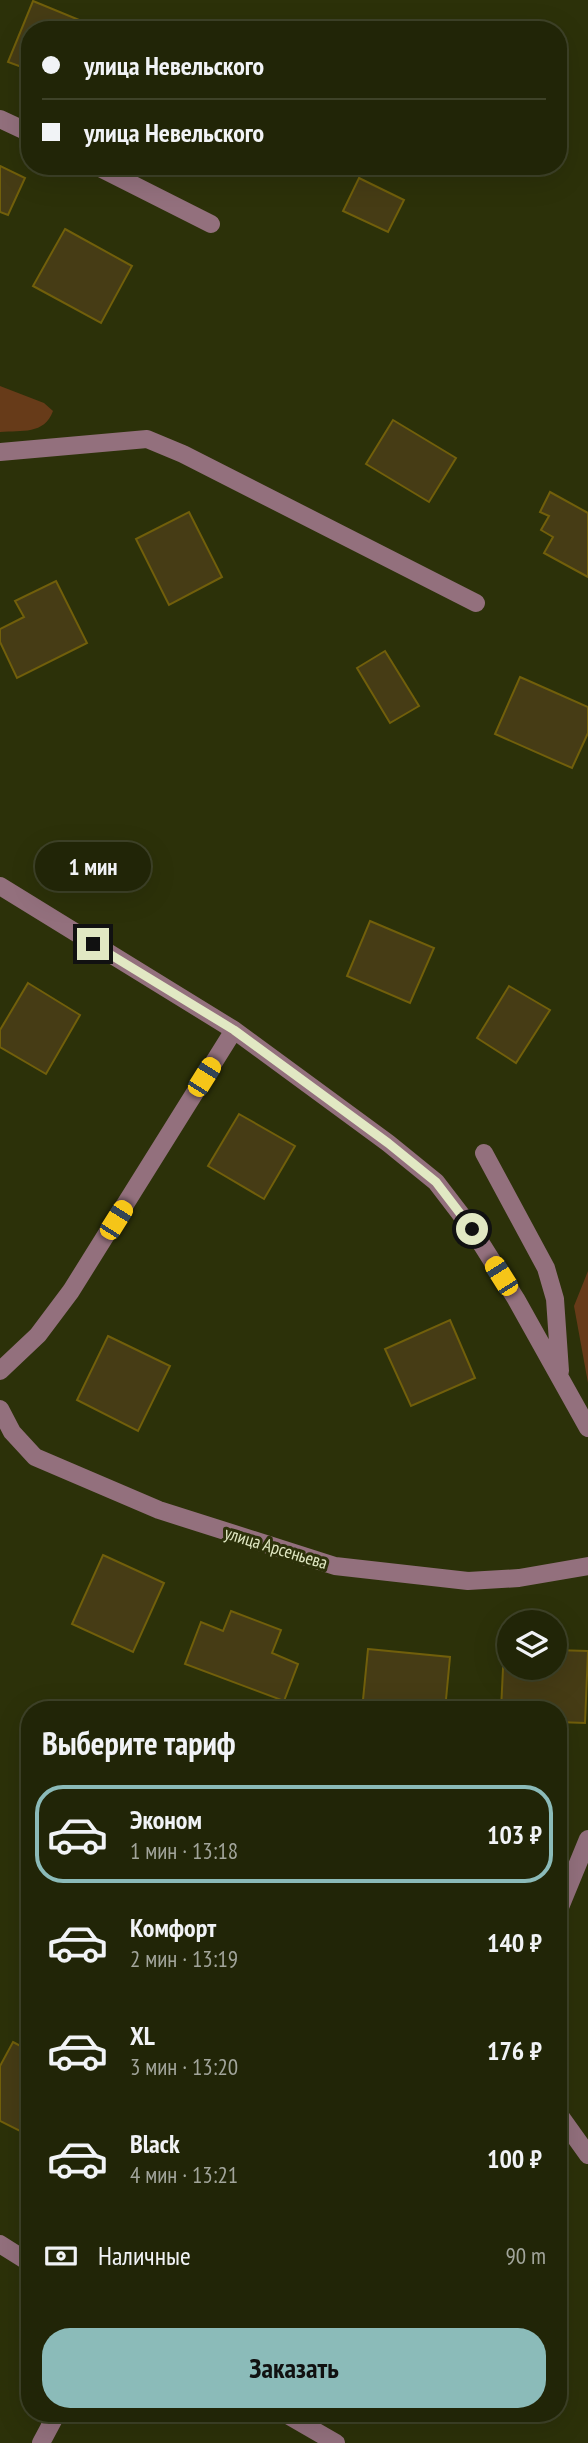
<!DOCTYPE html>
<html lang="ru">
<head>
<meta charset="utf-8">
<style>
	:root { --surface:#212507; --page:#292d11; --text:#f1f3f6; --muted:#a2a59b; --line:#3e4228; --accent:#8bbbb9 }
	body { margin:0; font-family:"PT Sans Narrow",sans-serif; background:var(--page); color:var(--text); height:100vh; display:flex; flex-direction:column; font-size:26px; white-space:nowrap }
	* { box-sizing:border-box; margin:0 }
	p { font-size:23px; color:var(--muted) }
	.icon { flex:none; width:38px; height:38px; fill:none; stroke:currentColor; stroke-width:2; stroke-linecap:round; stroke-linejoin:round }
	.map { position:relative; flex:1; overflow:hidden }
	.details { position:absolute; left:21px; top:1701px; width:546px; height:721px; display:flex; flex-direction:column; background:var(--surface); border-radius:28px; box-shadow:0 7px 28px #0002,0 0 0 2px var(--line) }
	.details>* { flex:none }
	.banner { position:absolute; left:21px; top:21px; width:546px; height:154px; border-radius:28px; box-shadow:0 7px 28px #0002,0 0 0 2px var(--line); display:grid; align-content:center; height:154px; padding:0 21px; background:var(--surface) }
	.fabs { position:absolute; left:497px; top:1610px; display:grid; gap:14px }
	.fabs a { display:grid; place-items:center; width:70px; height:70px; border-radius:50%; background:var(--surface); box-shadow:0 7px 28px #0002,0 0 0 2px var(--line); font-size:35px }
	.end { position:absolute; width:32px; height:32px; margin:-16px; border:9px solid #e1e8c3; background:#111; box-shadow:0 0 0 4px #111 }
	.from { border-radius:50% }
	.bubble { position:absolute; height:49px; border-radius:24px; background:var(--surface); box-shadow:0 7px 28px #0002,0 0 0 2px var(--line); font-size:23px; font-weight:600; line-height:49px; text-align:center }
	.car { position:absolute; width:21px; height:42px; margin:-21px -10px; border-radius:9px; box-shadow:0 0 5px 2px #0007; background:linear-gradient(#f5c518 24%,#345 0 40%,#f5c518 0 76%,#345 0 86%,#f5c518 0) }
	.banner b { display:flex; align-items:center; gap:24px; height:66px; font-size:26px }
	.banner b+b { border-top:2px solid var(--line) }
	.banner i { width:18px; height:18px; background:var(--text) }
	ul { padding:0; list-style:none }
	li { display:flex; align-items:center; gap:21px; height:98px; margin:0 14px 10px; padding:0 7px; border:4px solid transparent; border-radius:28px }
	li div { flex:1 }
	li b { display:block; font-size:26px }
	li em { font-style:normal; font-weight:600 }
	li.current { border-color:var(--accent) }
	li>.icon { width:63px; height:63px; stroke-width:1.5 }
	h2 { padding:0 21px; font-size:32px; line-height:84px }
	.pay { display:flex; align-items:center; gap:18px; height:77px; padding:0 21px; font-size:26px }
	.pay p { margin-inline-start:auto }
	.cta { display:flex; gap:14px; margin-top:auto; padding:14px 21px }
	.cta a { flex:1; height:80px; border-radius:28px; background:var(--accent); color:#111; font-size:28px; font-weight:600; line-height:80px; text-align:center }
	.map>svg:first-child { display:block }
	.green { fill:#673b19 }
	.building { fill:#463c15; stroke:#715f0b; stroke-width:2 }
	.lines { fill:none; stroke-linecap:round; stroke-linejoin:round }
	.minor { stroke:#93707d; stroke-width:18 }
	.route { stroke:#e1e8c3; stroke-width:9 }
	.labels { text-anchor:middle; stroke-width:6; stroke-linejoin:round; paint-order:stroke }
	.street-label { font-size:18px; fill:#e1e8c3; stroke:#2c3109 }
</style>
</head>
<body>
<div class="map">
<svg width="588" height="2443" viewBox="0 0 588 2443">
	<rect width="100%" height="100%" fill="#2c3109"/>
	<path class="green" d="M0,386L44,403L53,411C44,435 22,430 0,432Z
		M588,1271V1383L574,1306Z"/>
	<path class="building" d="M33,1L89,24L86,30H30V70L8,62Z
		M0,166L25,178L8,215L0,212Z
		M359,178L404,200L388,232L343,211Z
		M65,229L132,266L101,323L33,286Z
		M393,420L456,458L429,502L366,464Z
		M550,492L588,513V577L544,553L553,537L541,530L549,516L540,512Z
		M189,512L222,577L169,605L136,539Z
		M56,581L87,643L17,678L0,642V629L24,617L15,601Z
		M385,651L419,706L390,723L357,668Z
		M520,677L588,707V733L572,768L495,734Z
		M370,921L434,948L410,1003L347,976Z
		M28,983L80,1015L46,1074L0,1047V1030Z
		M509,986L550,1010L516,1063L477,1038Z
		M239,1114L295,1146L264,1199L208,1166Z
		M450,1320L475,1378L411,1406L385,1349Z
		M108,1336L170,1366L138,1431L77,1400Z
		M103,1555L164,1583L133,1652L72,1624Z
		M231,1611L281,1630L272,1653L298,1664L284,1701L185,1664L201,1622L223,1631Z
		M504,1648H509V1668H555V1650L588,1651L585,1723L558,1722V1710H501Z
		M368,1649L450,1657L445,1710H362Z
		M13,2042L30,2051V2136L0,2121V2066Z"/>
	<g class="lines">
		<path class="minor" d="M0,119L30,133
			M96,166L211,224
			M0,452L147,439L183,454L476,603
			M0,886L234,1030L388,1143L436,1182L472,1229L516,1299L588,1428
			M484,1153L546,1268L555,1299L560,1371
			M0,1371L38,1335L71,1291L234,1030
			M0,1409L12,1432L35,1457L159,1510L335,1566L468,1581L519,1578L588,1566
			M558,1912L588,1839
			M558,2113L588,2155
			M0,2244L30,2263
			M284,2413L336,2443
			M41,2443L57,2413"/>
	</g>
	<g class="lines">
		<path class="route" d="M93,944L234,1030L388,1143L436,1182L472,1229"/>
	</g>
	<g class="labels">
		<g class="street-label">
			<text transform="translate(276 1548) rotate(17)" y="6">улица Арсеньева</text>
		</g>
	</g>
</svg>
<div class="fabs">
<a><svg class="icon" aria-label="layers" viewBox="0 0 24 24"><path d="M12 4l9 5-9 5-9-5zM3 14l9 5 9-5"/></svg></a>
</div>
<i class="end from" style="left:472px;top:1229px"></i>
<i class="end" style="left:93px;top:944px"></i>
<div class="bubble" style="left:35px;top:842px;width:116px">1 мин</div>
<i class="car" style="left:204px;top:1077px;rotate:32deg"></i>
<i class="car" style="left:116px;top:1220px;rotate:32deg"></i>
<i class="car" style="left:501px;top:1276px;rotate:328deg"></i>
<div class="banner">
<b><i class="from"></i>улица Невельского</b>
<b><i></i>улица Невельского</b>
</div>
<section class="details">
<h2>Выберите тариф</h2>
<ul>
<li class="current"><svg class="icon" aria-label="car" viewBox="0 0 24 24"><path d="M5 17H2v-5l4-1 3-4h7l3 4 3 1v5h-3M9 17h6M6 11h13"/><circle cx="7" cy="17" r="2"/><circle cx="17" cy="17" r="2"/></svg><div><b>Эконом</b><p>1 мин · 13:18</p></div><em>103 ₽</em></li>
<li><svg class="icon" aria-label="car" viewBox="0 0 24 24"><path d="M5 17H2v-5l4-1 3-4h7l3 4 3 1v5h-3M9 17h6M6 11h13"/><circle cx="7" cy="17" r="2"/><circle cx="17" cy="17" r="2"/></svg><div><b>Комфорт</b><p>2 мин · 13:19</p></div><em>140 ₽</em></li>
<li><svg class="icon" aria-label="car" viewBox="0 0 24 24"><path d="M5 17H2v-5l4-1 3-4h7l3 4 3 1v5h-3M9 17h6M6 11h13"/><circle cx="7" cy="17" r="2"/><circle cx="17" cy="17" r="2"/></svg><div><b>XL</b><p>3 мин · 13:20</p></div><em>176 ₽</em></li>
<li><svg class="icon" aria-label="car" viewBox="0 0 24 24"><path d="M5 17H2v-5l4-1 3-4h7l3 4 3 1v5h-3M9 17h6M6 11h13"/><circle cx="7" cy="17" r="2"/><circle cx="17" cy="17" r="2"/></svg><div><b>Black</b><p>4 мин · 13:21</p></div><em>100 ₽</em></li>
</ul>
<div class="pay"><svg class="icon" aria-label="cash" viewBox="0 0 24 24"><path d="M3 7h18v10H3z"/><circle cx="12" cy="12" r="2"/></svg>Наличные<p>90 m</p></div>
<div class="cta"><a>Заказать</a></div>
</section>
</div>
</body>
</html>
